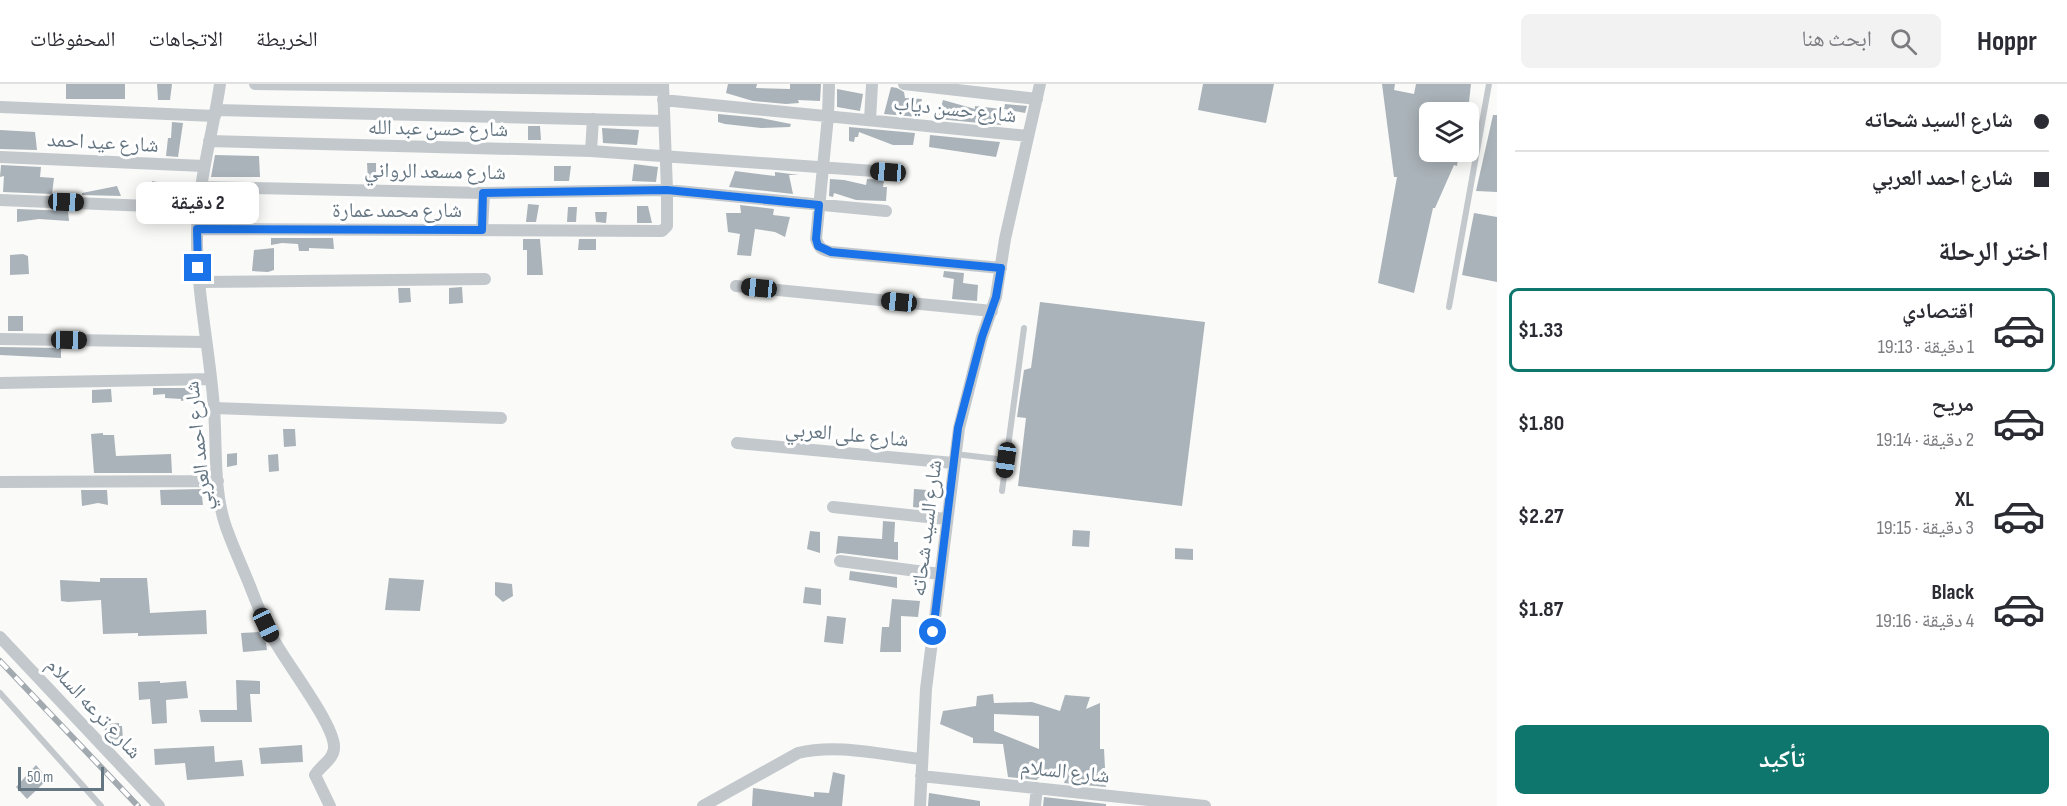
<!DOCTYPE html>
<html lang="ar">
<head>
<meta charset="utf-8">
<style>
	:root { --surface:#fff; --page:#f2f2f3; --text:#2b2b33; --muted:#7c7c81; --line:#e1e1e2; --accent:#0f766e }
	body { margin:0; font-family:"Sofia Sans Condensed","Noto Naskh Arabic",sans-serif; background:var(--page); color:var(--text); direction:rtl; height:100vh; display:flex; flex-direction:column; font-size:22px; white-space:nowrap }
	* { box-sizing:border-box; margin:0 }
	p { font-size:20px; color:var(--muted) }
	.icon { flex:none; width:33px; height:33px; fill:none; stroke:currentColor; stroke-width:2; stroke-linecap:round; stroke-linejoin:round }
	.map { position:relative; flex:1; overflow:hidden; direction:ltr }
	.details { display:flex; flex-direction:column; background:var(--surface); width:570px }
	.details>* { flex:none }
	.banner { display:grid; align-content:center; height:132px; padding:0 18px; background:var(--surface) }
	.fabs { position:absolute; left:1419px; top:18px; display:grid; gap:12px }
	.fabs a { display:grid; place-items:center; width:60px; height:60px; border-radius:9px; background:var(--surface); box-shadow:0 3px 15px #0003; font-size:30px }
	.scale { position:absolute; left:18px; bottom:15px; width:86px; box-sizing:border-box; padding-left:6px; border:3px solid #657683; border-top:0; font-size:16px; line-height:21px; white-space:nowrap; color:#657683; -webkit-text-stroke:4px #fff; paint-order:stroke }
	.end { position:absolute; width:27px; height:27px; margin:-14px; border:8px solid #1a73e8; background:#fff; box-shadow:0 0 0 3px #fff }
	.from { border-radius:50% }
	.bubble { position:absolute; height:42px; border-radius:9px; background:var(--surface); box-shadow:0 3px 15px #0003; font-size:20px; font-weight:700; line-height:42px; text-align:center; direction:rtl }
	.car { position:absolute; width:18px; height:36px; margin:-18px -9px; border-radius:8px; box-shadow:0 0 4px 2px #0007; background:linear-gradient(#222 24%,#8ab4d8 0 40%,#222 0 76%,#8ab4d8 0 86%,#222 0) }
	.banner b { display:flex; align-items:center; gap:21px; height:57px; font-size:22px }
	.banner b+b { border-top:2px solid var(--line) }
	.banner i { width:15px; height:15px; background:var(--text) }
	ul { padding:0; list-style:none }
	li { display:flex; align-items:center; gap:18px; height:84px; margin:0 12px 9px; padding:0 6px; border:3px solid transparent; border-radius:9px }
	li div { flex:1 }
	li b { display:block; font-size:22px }
	li em { font-style:normal; font-weight:700 }
	li.current { border-color:var(--accent) }
	li>.icon { width:54px; height:54px; stroke-width:1.5 }
	h2 { padding:0 18px; font-size:27px; line-height:72px }
	.button { display:flex; gap:12px; margin-top:auto; padding:12px 18px }
	.button a { flex:1; height:69px; border-radius:9px; background:var(--accent); color:#fff; font-size:24px; font-weight:700; line-height:69px; text-align:center }
	header { display:flex; align-items:center; gap:36px; box-sizing:border-box; height:84px; padding:0 30px; background:var(--surface); border-bottom:2px solid var(--line) }
	header strong { font-size:28px }
	nav { display:flex; gap:33px; margin-inline-start:auto; font-size:21px }
	.search { width:420px; height:54px; background:var(--page); display:flex; align-items:center; gap:15px; box-sizing:border-box; padding:0 21px; border-radius:9px; color:var(--muted); font-size:22px }
	main { display:flex; flex:1; min-height:0 }
	.map>svg:first-child { display:block }
	.building { fill:#aab3b9; fill-rule:evenodd }
	.lines { fill:none; stroke-linecap:round; stroke-linejoin:round }
	.lane { stroke:#c3c8cc; stroke-width:6 }
	.street { stroke:#c3c8cc; stroke-width:12 }
	.rail-casing { stroke:#a2aab0; stroke-width:6 }
	.rail { stroke:#fff; stroke-width:4; stroke-dasharray:11; stroke-linecap:butt }
	.route { stroke:#1a73e8; stroke-width:8 }
	.labels { text-anchor:middle; stroke-width:6; stroke-linejoin:round; paint-order:stroke }
	.street-label { font-size:21px; fill:#657683; stroke:#fff }
</style>
</head>
<body>
<header>
<strong>Hoppr</strong>
<div class="search"><svg class="icon" aria-label="search" viewBox="0 0 24 24"><circle cx="10" cy="10" r="6"/><path d="M15 15l6 6"/></svg>ابحث هنا</div>
<nav><a>الخريطة</a><a>الاتجاهات</a><a>المحفوظات</a></nav>
</header>
<main>
<section class="details">
<div class="banner">
<b><i class="from"></i>شارع السيد شحاته</b>
<b><i></i>شارع احمد العربي</b>
</div>
<h2>اختر الرحلة</h2>
<ul>
<li class="current"><svg class="icon" aria-label="car" viewBox="0 0 24 24"><path d="M5 17H2v-5l4-1 3-4h7l3 4 3 1v5h-3M9 17h6M6 11h13"/><circle cx="7" cy="17" r="2"/><circle cx="17" cy="17" r="2"/></svg><div><b>اقتصادي</b><p>1 دقيقة · 19:13</p></div><em>$1.33</em></li>
<li><svg class="icon" aria-label="car" viewBox="0 0 24 24"><path d="M5 17H2v-5l4-1 3-4h7l3 4 3 1v5h-3M9 17h6M6 11h13"/><circle cx="7" cy="17" r="2"/><circle cx="17" cy="17" r="2"/></svg><div><b>مريح</b><p>2 دقيقة · 19:14</p></div><em>$1.80</em></li>
<li><svg class="icon" aria-label="car" viewBox="0 0 24 24"><path d="M5 17H2v-5l4-1 3-4h7l3 4 3 1v5h-3M9 17h6M6 11h13"/><circle cx="7" cy="17" r="2"/><circle cx="17" cy="17" r="2"/></svg><div><b>XL</b><p>3 دقيقة · 19:15</p></div><em>$2.27</em></li>
<li><svg class="icon" aria-label="car" viewBox="0 0 24 24"><path d="M5 17H2v-5l4-1 3-4h7l3 4 3 1v5h-3M9 17h6M6 11h13"/><circle cx="7" cy="17" r="2"/><circle cx="17" cy="17" r="2"/></svg><div><b>Black</b><p>4 دقيقة · 19:16</p></div><em>$1.87</em></li>
</ul>
<div class="button"><a>تأكيد</a></div>
</section>
<div class="map">
<svg width="1497" height="722" viewBox="0 0 1497 722">
	<rect width="100%" height="100%" fill="#fafaf8"/>
	<path class="building" d="M66,0H125V15H66Z
		M157,0H172L170,16H158Z
		M728,0H757L756,4L790,5V0H821L820,17L798,16L799,19L786,20L753,17L726,9Z
		M1203,0H1274L1266,39L1198,26Z
		M1382,0H1395L1394,6L1414,10L1416,0H1471L1469,18H1463L1462,28H1430V68H1459L1457,82L1454,81L1435,124H1433L1414,209L1378,199L1397,93H1394Z
		M891,3L897,4L904,8L905,14L922,15L918,33L884,30Z
		M837,5L863,10L860,27L837,23Z
		M943,16L975,25V22L1001,25V41L938,35Z
		M1005,20L1027,22L1025,29L1004,25Z
		M718,30L761,34L791,40L790,43L761,44L725,40L718,38Z
		M1493,31H1497V108L1476,107Z
		M172,38L183,39L178,73L166,72L168,54H171Z
		M528,42H540L541,56H528Z
		M849,43L915,49L913,61H893L859,48L858,53H855L854,58L849,57Z
		M602,44L639,46L637,61L603,59Z
		M0,46L35,48L37,66L0,65Z
		M930,51L1000,58L996,73L929,63Z
		M215,71L259,72L260,93H211Z
		M367,79H376V97H368Z
		M634,80L658,83L656,98L632,97Z
		M1,81L41,83L40,93L54,94L52,110L3,108L4,92L0,93Z
		M554,82H571L569,97H554Z
		M735,87L775,92V88L799,91H789L793,110L729,103Z
		M830,95L844,96L866,101L867,95L884,96L883,103H887L886,117L856,116L834,109L833,113L829,112Z
		M152,97L162,99L163,114H152Z
		M179,99H192V109L178,108Z
		M117,102L121,112L82,111V109Z
		M528,120L539,121L536,138H526Z
		M740,121L774,125L773,131L790,133L785,153L775,148L755,145L751,172L737,171L740,150L728,148L726,129H741Z
		M637,122H648L652,139H637Z
		M568,123H577L576,138H567Z
		M17,125L68,127L69,137L39,135L17,138Z
		M595,128H607L606,139L596,138Z
		M1474,129L1497,133V198L1462,191Z
		M271,154H333L334,165L309,164V167H299L298,160L282,159L271,161Z
		M523,155H540L543,191H527V166H523Z
		M579,155H596V166H578Z
		M274,164V186L268,188L252,187L254,166Z
		M23,170L28,172L29,190L10,191V171Z
		M944,187L964,189L963,199L978,201L977,217L952,215L954,195L943,193Z
		M462,203L463,219L449,220V204Z
		M398,204H410L411,218L399,219Z
		M1040,218L1205,238L1182,422L1018,402L1026,334L1017,333L1024,286L1031,284Z
		M8,232H23V247H8Z
		M0,263L61,264V274L0,271Z
		M153,304H192L193,314L181,317V315L165,314V310L153,311Z
		M111,305L112,318L92,319V306Z
		M283,345H295L296,362L284,363Z
		M103,349V351H114L116,372L171,370L172,389H94L91,350Z
		M237,369V381L227,383V370Z
		M278,370L279,387L269,388L268,371Z
		M201,405L203,421H161L160,406Z
		M914,405L928,406L927,425L913,423Z
		M81,406H107L108,421L98,419L82,422Z
		M883,437L895,438L894,458H898V476L841,469L836,470L838,452L882,455Z
		M1073,446L1090,447L1089,463L1072,462Z
		M810,447L820,448V469L807,465Z
		M1175,464L1193,465V476L1175,475Z
		M850,487L897,493V504L849,496Z
		M100,494H147L150,529L206,526L207,550L138,552V549L103,550L101,516L68,518L61,517L60,496L100,498Z
		M389,494L424,496L420,527L385,526Z
		M495,498L512,500L513,512L503,518L495,511Z
		M805,503L821,505V521L803,519Z
		M892,515L920,517L918,533L901,532V568H880L882,543H889Z
		M827,532L846,534L843,560L824,558Z
		M260,548L266,559L267,566L243,568L241,549Z
		M236,596L260,597V610H250L252,638H201L199,626H237Z
		M160,597V599L186,597L188,614L166,616L167,639L152,640L150,615L139,616L138,598Z
		M993,610L994,619L1032,618L1060,627L1065,611L1090,613L1086,625L1100,619V665H1104L1106,703L1064,699L1067,691L1038,694L1037,696L1008,693L1003,660L973,659V654L940,640L943,627L976,622L977,612ZM994,630L1039,632V665L994,647Z
		M119,639V642H122L123,655L108,656L106,653L104,640Z
		M302,661L303,678L261,680L259,664Z
		M214,662L215,678L242,676L244,692L187,696L185,679L155,681L154,665Z
		M36,681L48,695L27,715L16,703Z
		M833,688L845,691L842,722H752L753,704L814,713V708L829,709Z
		M929,709L980,717V722H928Z
		M1044,713L1106,720V722H1043Z"/>
	<g class="lines">
		<path class="lane" d="M1449,223L1489,0
			M955,370L1006,376
			M1002,407L1024,244
			M0,609L101,722"/>
		<path class="street" d="M220,0C213,49 198,98 197,148C196,208 210,266 214,325C217,363 213,406 226,443C233,463 242,482 250,502C257,520 264,539 274,556C287,580 333,639 334,662C335,675 321,681 315,691L330,722
			M255,0L663,6
			M829,0L828,32L816,155C819,164 822,166 831,168L1001,184
			M904,0L1037,15
			M663,16L1028,52
			M0,23L215,32
			M217,26L664,37
			M870,36L872,0
			M209,57L591,67L888,88
			M591,67L593,35
			M0,73L204,82
			M202,103L484,109L667,106L886,127
			M0,116L199,124
			M197,145L662,147L667,142V106L663,0
			M482,146L484,109
			M199,198L485,195
			M736,202L992,227
			M0,255L206,258
			M0,299L211,295
			M214,324L501,334
			M737,359L953,379
			M0,398L218,397
			M833,423L946,435
			M840,477L940,490
			M0,553L159,722
			M921,692L1205,722
			M703,722L798,669C837,659 882,671 921,675
			M920,722L926,605L959,344L982,253L996,213L1005,155L1040,0
			M1035,722L1037,704"/>
		<defs>
			<path id="rail" d="M0,577L138,722"/>
		</defs>
		<use href="#rail" class="rail-casing"/>
		<use href="#rail" class="rail"/>
	</g>
	<g class="lines">
		<path class="route" d="M198,184L197,145L482,146L483,109L667,106L819,121L816,155L818,162L831,168L1001,184L996,213L982,253L958,344L933,548"/>
	</g>
	<g class="labels">
		<g class="street-label">
			<text transform="translate(955 25) rotate(6)" y="7">شارع حسن دياب</text>
			<text transform="translate(438 44) rotate(1)" y="7">شارع حسن عبد الله</text>
			<text transform="translate(103 58) rotate(3)" y="7">شارع عيد احمد</text>
			<text transform="translate(435 87) rotate(1)" y="7">شارع مسعد الرواني</text>
			<text x="397" y="133">شارع محمد عمارة</text>
			<text transform="translate(847 350) rotate(5)" y="7">شارع على العربي</text>
			<text transform="translate(198 362) rotate(-96)" y="7">شارع احمد العربي</text>
			<text transform="translate(926 444) rotate(-83)" y="7">شارع السيد شحاته</text>
			<text transform="translate(94 624) rotate(47)" y="7">شارع ترعه السلام</text>
			<text transform="translate(1065 687) rotate(6)" y="7">شارع السلام</text>
		</g>
	</g>
</svg>
<div class="fabs">
<a><svg class="icon" aria-label="layers" viewBox="0 0 24 24"><path d="M12 4l9 5-9 5-9-5zM3 14l9 5 9-5"/></svg></a>
</div>
<div class="scale">50 m</div>
<i class="end from" style="left:933px;top:548px"></i>
<i class="end" style="left:198px;top:184px"></i>
<div class="bubble" style="left:136px;top:98px;width:123px">2 دقيقة</div>
<i class="car" style="left:888px;top:88px;rotate:274deg"></i>
<i class="car" style="left:66px;top:118px;rotate:92deg"></i>
<i class="car" style="left:759px;top:204px;rotate:276deg"></i>
<i class="car" style="left:899px;top:218px;rotate:276deg"></i>
<i class="car" style="left:69px;top:256px;rotate:91deg"></i>
<i class="car" style="left:1006px;top:376px;rotate:188deg"></i>
<i class="car" style="left:266px;top:541px;rotate:155deg"></i>
</div>
</main>
</body>
</html>
